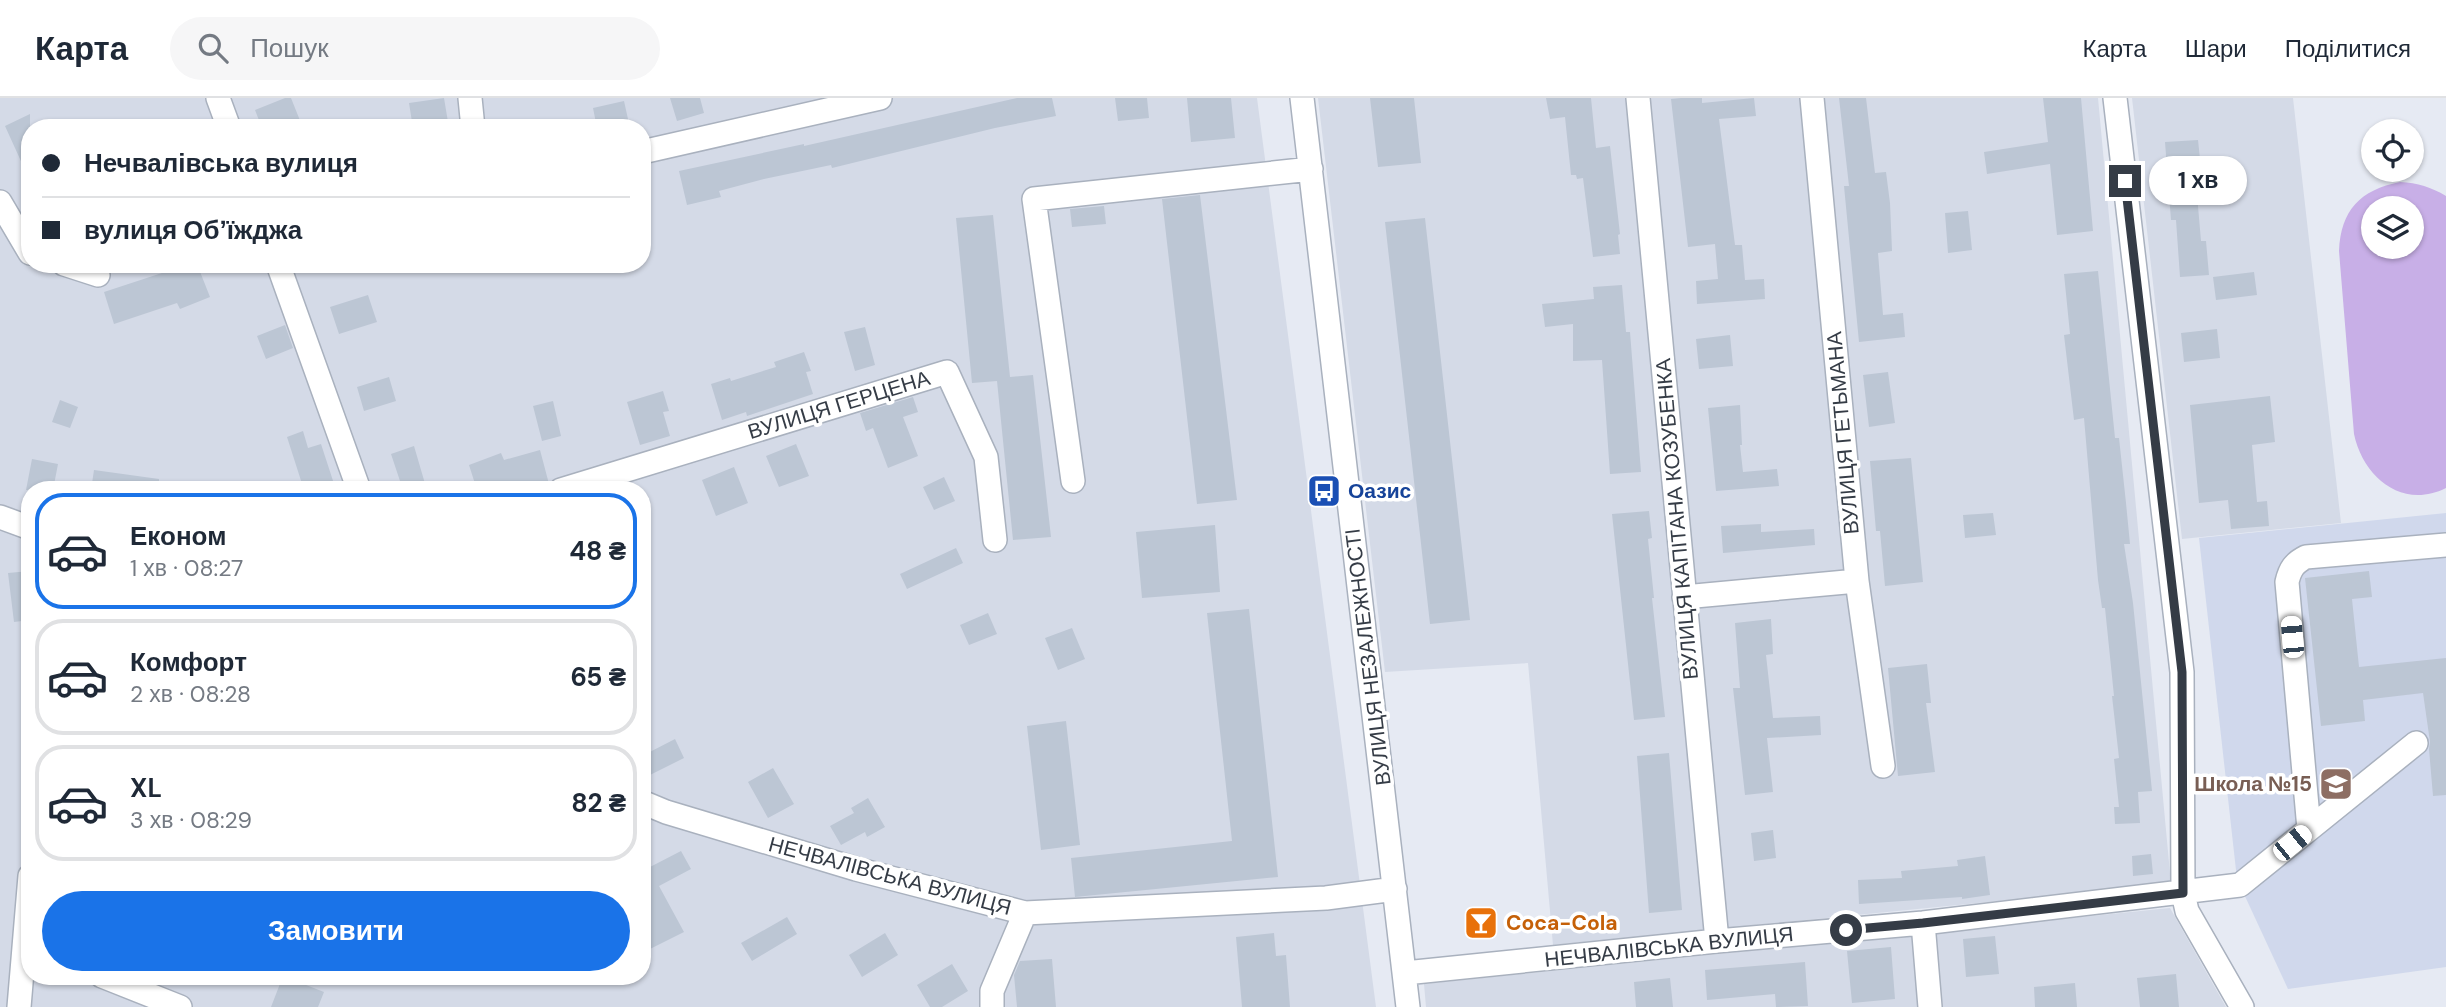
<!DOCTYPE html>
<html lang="uk">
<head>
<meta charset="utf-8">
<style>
	:root { --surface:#fff; --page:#f6f6f7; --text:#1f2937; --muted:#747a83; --line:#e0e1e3; --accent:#1a73e8 }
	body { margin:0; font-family:"DM Sans",sans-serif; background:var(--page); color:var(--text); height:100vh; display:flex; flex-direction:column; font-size:26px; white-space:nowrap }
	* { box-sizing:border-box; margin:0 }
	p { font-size:23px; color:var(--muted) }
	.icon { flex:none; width:38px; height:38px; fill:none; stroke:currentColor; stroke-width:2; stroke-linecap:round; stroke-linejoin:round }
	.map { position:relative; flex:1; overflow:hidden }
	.sheet { position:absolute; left:21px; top:383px; width:630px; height:504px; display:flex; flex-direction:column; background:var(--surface); border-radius:28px; box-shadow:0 2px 5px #0004 }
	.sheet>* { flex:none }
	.banner { position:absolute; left:21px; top:21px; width:630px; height:154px; border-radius:28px; box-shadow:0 2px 5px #0004; display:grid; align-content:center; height:154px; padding:0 21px; background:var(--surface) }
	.buttons { position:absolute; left:2361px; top:21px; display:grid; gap:14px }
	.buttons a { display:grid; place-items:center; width:63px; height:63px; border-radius:50%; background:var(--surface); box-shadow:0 2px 5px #0004; font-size:35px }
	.end { position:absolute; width:32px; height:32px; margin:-16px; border:9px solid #353c46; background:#fff; box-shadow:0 0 0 4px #fff }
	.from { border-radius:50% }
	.bubble { position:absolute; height:49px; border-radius:24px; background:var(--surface); box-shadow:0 2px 5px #0004; font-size:23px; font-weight:700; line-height:49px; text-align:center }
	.car { position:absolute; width:21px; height:42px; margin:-21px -10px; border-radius:9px; box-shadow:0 0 5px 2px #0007; background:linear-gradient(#fff 24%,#345 0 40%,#fff 0 76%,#345 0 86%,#fff 0) }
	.banner b { display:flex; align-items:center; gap:24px; height:66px; font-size:26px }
	.banner b+b { border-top:2px solid var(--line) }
	.banner i { width:18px; height:18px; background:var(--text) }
	ul { padding:12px 0 0; list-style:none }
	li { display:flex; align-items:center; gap:21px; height:116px; margin:0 14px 10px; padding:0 7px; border:4px solid var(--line); border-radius:28px }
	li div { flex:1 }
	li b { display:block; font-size:26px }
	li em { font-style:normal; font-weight:700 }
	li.active { border-color:var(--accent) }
	li>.icon { width:63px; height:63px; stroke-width:1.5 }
	.primary-button { display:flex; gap:14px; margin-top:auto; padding:14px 21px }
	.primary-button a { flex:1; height:80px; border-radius:42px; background:var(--accent); color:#fff; font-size:28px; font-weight:700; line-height:80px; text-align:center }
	header { display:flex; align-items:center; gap:42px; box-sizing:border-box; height:98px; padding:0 35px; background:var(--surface); border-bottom:2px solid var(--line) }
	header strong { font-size:33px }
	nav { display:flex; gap:38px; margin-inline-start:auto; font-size:24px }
	.search { width:490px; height:63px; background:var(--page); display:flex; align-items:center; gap:18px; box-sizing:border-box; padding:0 24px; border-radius:38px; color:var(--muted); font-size:26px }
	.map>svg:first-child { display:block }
	.residential { fill:#d4dae7; fill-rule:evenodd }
	.education { fill:#d0d8ec }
	.green { fill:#c8afe7; fill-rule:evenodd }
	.building { fill:#bcc6d4 }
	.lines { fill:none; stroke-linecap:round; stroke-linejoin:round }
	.minor-casing { stroke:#a9b1be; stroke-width:26 }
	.minor { stroke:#fff; stroke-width:23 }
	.route { stroke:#353c46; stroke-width:9 }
	.labels { text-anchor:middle; stroke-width:7; stroke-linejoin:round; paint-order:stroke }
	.street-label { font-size:21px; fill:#353c46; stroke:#fff }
	.transit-label { font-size:21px; font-weight:bold; fill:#164399; stroke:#fff; text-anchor:start }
	.education-label { font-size:21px; font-weight:bold; fill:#785e54; stroke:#fff; text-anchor:end }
	.food-label { font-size:21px; font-weight:bold; fill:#c56008; stroke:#fff; text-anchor:start }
</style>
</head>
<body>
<header>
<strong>Карта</strong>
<div class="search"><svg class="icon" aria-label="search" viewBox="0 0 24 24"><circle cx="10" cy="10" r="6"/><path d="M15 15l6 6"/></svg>Пошук</div>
<nav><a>Карта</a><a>Шари</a><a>Поділитися</a></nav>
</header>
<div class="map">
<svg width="2446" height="909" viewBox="0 0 2446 909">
	<rect width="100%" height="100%" fill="#e6eaf3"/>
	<path class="residential" d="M0,0H1257L1376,909H0ZM30,30H642V166H30ZM30,392H642V878H30Z
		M1318,0H2098L2171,786L1553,847L1528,565L1385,574Z
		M2132,0H2293L2341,425L2182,441Z
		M2170,810L2226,909H1426L1424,886Z"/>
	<path class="education" d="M2446,415V869L2288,891L2237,781L2199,440Z"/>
	<path class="green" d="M2400,84C2418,85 2431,89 2446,98V390C2402,412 2363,379 2354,336L2339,153C2341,112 2360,92 2400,84ZM2373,110H2412V149H2373Z"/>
	<path class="building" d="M285,0H291L303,30H262L255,12Z
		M444,0L449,30H413L409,5Z
		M670,0H700L704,15L677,23Z
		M1017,0H1052L1056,18L995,30L832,70L831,67L764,81L719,93L721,99L687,107L679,73L804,46V48Z
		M1115,0H1147L1149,20L1118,23Z
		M1187,0H1231L1235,40L1191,44Z
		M1370,0H1414L1421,65L1378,69Z
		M1546,0H1591L1596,50L1610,48L1620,136L1618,137L1620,156L1593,159L1583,80L1577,81L1576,77H1571L1565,19L1550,21Z
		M1681,0H1702V5L1754,0L1756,18L1719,21L1735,147H1742L1745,182L1764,181L1765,201L1697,206L1696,183L1718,181L1715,146L1688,149L1671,1Z
		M1839,0H1866L1875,75L1886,74L1890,105L1892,153L1878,155L1883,217L1903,215L1905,239L1859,244L1844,88H1849Z
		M2043,0H2081L2093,133L2057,137L2050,66L1987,76L1984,54L2048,44Z
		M624,3L630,30H597L593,10Z
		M30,16V83L5,28Z
		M2198,42L2200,61L2194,62L2201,143H2206L2209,177L2180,179L2176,122H2171L2165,44Z
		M1200,97L1237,402L1197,406L1162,101Z
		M1104,108L1106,126L1072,129L1070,111Z
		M1968,113L1972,152L1948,155L1945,115Z
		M993,117L1010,279L1033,277L1051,439L1013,442L997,283L972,285L956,120Z
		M1425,120L1470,522L1430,526L1385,124Z
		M162,166H197L210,199L180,211L177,205L114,226L104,194L165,174Z
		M2098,173L2115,340H2119L2126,405L2130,446H2124L2133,505L2152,693L2138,694L2140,725L2115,726L2114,709H2119L2114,661L2119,660L2112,598H2114L2105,510H2102L2098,482L2084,320L2074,322L2064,237L2070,236L2064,176Z
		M2254,174L2257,197L2216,202L2213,179Z
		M1622,187L1626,234H1630L1641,374L1610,376L1602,262L1573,263V226L1545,229L1542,206L1594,201L1593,189Z
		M368,197L377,224L339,236L330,209Z
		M285,227L293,250L266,261L257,238Z
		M865,229L875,267L855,273L844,234Z
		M2217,231L2220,260L2184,264L2181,235Z
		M1730,237L1733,268L1699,271L1696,241Z
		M804,254L811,273L806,274L813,296L747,318L746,314L722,322L711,286L730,280L731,283L776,269L774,264Z
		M1888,274L1895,325L1869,329L1863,277Z
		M389,279L396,303L364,313L357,289Z
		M663,293L669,313L663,314L670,338L640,347L627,304Z
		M2270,298L2275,344L2252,347L2257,404L2267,403L2269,428L2231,431L2228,402L2199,405L2190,307Z
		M913,299L918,314L903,319L918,358L888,370L873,330L866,333L860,315Z
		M60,302L78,309L70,330L52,324Z
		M553,303L561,338L542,343L533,308Z
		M1740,307L1742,347H1740L1743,374L1777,371L1779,388L1716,393L1708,310Z
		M303,333L308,350L321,346L336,392H304L287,339Z
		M796,346L809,378L779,389L766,358Z
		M414,348L426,389L403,392L391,356Z
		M540,352L549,386L529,391L527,384L502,392H477L469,367L501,355L504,362Z
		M1911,360L1923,484L1885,488L1880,433H1876L1870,363Z
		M32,361L58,366L53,392H26Z
		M734,369L748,405L716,418L702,382Z
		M94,372L159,381V392H91Z
		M944,379L955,403L934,412L923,389Z
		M1649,413L1652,440L1648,441L1654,500H1652L1665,619L1634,622L1612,416Z
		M1993,415L1996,437L1965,440L1963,417Z
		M1761,426V434L1814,431L1815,447L1723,455L1721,428Z
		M1215,427L1220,494L1142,500L1136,434Z
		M956,450L963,465L907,491L900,476Z
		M30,473V522L14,524L8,475Z
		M2369,473L2372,499L2352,501L2359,569L2446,560V697L2433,698L2429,651L2430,644L2423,595L2363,602L2365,623L2321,628L2305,480Z
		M1249,511L1278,779L1075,799L1071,760L1232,743L1207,515Z
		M988,515L997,536L969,547L960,527Z
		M1771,521L1773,556L1766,557L1773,620L1820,618L1821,637L1767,640L1773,694L1745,697L1733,590H1740L1735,525Z
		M1072,530L1085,561L1058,572L1045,540Z
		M1927,566L1931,605H1926L1935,674L1898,678L1888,570Z
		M1066,623L1080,747L1041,752L1027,628Z
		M675,641L684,660L642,681V658Z
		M1669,655L1682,812L1649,815L1637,658Z
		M773,670L794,706L768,720L748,684Z
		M868,700L885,729L867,739L865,734L841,747L830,728L854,715L851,710Z
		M1773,732L1776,760L1754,763L1751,735Z
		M681,753L691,771L659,788L684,834L642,855V755L650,769Z
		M2151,756L2153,776L2133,778L2132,758Z
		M1985,758L1990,797L1962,801V799L1859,806L1858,782L1902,780L1901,773L1958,768L1957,762Z
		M787,819L797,836L752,863L741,845Z
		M885,835L898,857L862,879L849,857Z
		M1274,835L1276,858L1286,857L1290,909H1242L1236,839Z
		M1995,838L1999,876L1966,879L1963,841Z
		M1891,849L1895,901L1852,905L1847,853Z
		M1052,861L1056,909H1017L1014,877L1020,863Z
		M1805,864L1808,908L1776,909L1775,896L1707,902L1705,872Z
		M952,866L968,893L942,909H930L917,887Z
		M2176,876L2179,909H2140L2137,880Z
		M283,878L324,894L318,909H271Z
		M1670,880L1673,909H1636L1634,884Z
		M2075,885L2077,909H2035L2034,889Z"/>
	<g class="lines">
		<defs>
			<path id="minor" d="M218,0L229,30
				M470,0L473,30
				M1302,0L1408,909
				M1638,0L1717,843
				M1812,0L1857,483L1883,668
				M2115,0L2182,574L2183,795L2187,813L2242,909
				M642,54L880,0
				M0,104L30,155
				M64,166L98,177
				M278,166L359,392
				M1073,383L1034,101L1311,71
				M561,392L947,274L986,359L995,442
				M0,419L30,430
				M1684,499L1857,483
				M642,704L666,714L856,771L1025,815L1326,800L1395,791
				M2309,731L2287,484C2290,471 2294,465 2306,459L2446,447
				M1923,825L1930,909
				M1405,875L1717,843L1923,825L2240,787L2416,645
				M102,878L180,909
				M19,909L30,778
				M992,909V893L1025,815"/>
		</defs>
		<use href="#minor" class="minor-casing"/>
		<use href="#minor" class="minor"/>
	</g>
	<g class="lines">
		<path class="route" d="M1846,832L1923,825L2183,795L2182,574L2125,83"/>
	</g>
	<defs>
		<symbol id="bus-square" viewBox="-11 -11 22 22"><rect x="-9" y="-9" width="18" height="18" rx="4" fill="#1a4fb4" stroke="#fff"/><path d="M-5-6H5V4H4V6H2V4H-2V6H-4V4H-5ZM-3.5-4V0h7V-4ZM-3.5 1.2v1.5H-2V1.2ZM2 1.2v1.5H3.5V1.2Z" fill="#fff"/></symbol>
		<symbol id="school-square" viewBox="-11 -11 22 22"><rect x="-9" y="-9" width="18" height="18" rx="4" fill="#8d6e63" stroke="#fff"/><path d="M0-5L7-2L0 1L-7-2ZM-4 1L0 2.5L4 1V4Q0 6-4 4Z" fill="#fff"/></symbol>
		<symbol id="bar-square" viewBox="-11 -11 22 22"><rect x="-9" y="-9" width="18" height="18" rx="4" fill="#e8710a" stroke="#fff"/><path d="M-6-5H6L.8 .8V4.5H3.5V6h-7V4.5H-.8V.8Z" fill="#fff"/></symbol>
	</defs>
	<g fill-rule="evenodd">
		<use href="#bus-square" x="1305" y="374" width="38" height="38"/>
		<use href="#school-square" x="2317" y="667" width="38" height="38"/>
		<use href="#bar-square" x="1462" y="806" width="38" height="38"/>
	</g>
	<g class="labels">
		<g class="street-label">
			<text transform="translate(839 307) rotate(-17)" y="7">ВУЛИЦЯ ГЕРЦЕНА</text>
			<text transform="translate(1843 335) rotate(-95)" y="7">ВУЛИЦЯ ГЕТЬМАНА</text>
			<text transform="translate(1677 421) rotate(-95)" y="7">ВУЛИЦЯ КАПІТАНА КОЗУБЕНКА</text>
			<text transform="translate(1368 559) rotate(-97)" y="7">ВУЛИЦЯ НЕЗАЛЕЖНОСТІ</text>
			<text transform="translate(890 778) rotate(15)" y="7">НЕЧВАЛІВСЬКА ВУЛИЦЯ</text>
			<text transform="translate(1669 849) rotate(-6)" y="7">НЕЧВАЛІВСЬКА ВУЛИЦЯ</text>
		</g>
		<g class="transit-label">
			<text x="1348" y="400">Оазис</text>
		</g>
		<g class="education-label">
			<text x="2312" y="693">Школа №15</text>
		</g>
		<g class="food-label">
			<text x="1506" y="832">Coca-Cola</text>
		</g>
	</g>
</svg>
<div class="buttons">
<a><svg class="icon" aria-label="locate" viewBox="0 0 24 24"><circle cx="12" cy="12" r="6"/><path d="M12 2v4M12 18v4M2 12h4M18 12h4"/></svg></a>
<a><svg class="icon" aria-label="layers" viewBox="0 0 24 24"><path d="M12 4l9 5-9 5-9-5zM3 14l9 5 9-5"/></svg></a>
</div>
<i class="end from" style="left:1846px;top:832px"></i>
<i class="end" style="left:2125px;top:83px"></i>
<div class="bubble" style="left:2149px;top:58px;width:98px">1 хв</div>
<i class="car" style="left:2292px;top:539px;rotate:355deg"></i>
<i class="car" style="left:2292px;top:745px;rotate:51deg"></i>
<div class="banner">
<b><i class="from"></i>Нечвалівська вулиця</b>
<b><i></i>вулиця Обʼїжджа</b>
</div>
<section class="sheet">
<ul>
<li class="active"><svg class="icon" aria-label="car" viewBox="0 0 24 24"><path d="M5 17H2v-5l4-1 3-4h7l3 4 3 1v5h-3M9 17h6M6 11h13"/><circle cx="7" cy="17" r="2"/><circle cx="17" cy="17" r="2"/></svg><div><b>Економ</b><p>1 хв · 08:27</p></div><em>48 ₴</em></li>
<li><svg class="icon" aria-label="car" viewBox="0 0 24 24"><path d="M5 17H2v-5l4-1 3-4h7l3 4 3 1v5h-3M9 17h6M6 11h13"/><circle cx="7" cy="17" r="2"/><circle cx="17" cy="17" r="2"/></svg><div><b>Комфорт</b><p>2 хв · 08:28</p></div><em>65 ₴</em></li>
<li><svg class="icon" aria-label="car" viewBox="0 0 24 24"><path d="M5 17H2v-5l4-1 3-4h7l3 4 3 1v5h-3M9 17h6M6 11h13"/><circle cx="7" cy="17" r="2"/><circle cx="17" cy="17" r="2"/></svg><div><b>XL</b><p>3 хв · 08:29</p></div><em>82 ₴</em></li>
</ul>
<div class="primary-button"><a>Замовити</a></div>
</section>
</div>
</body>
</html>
